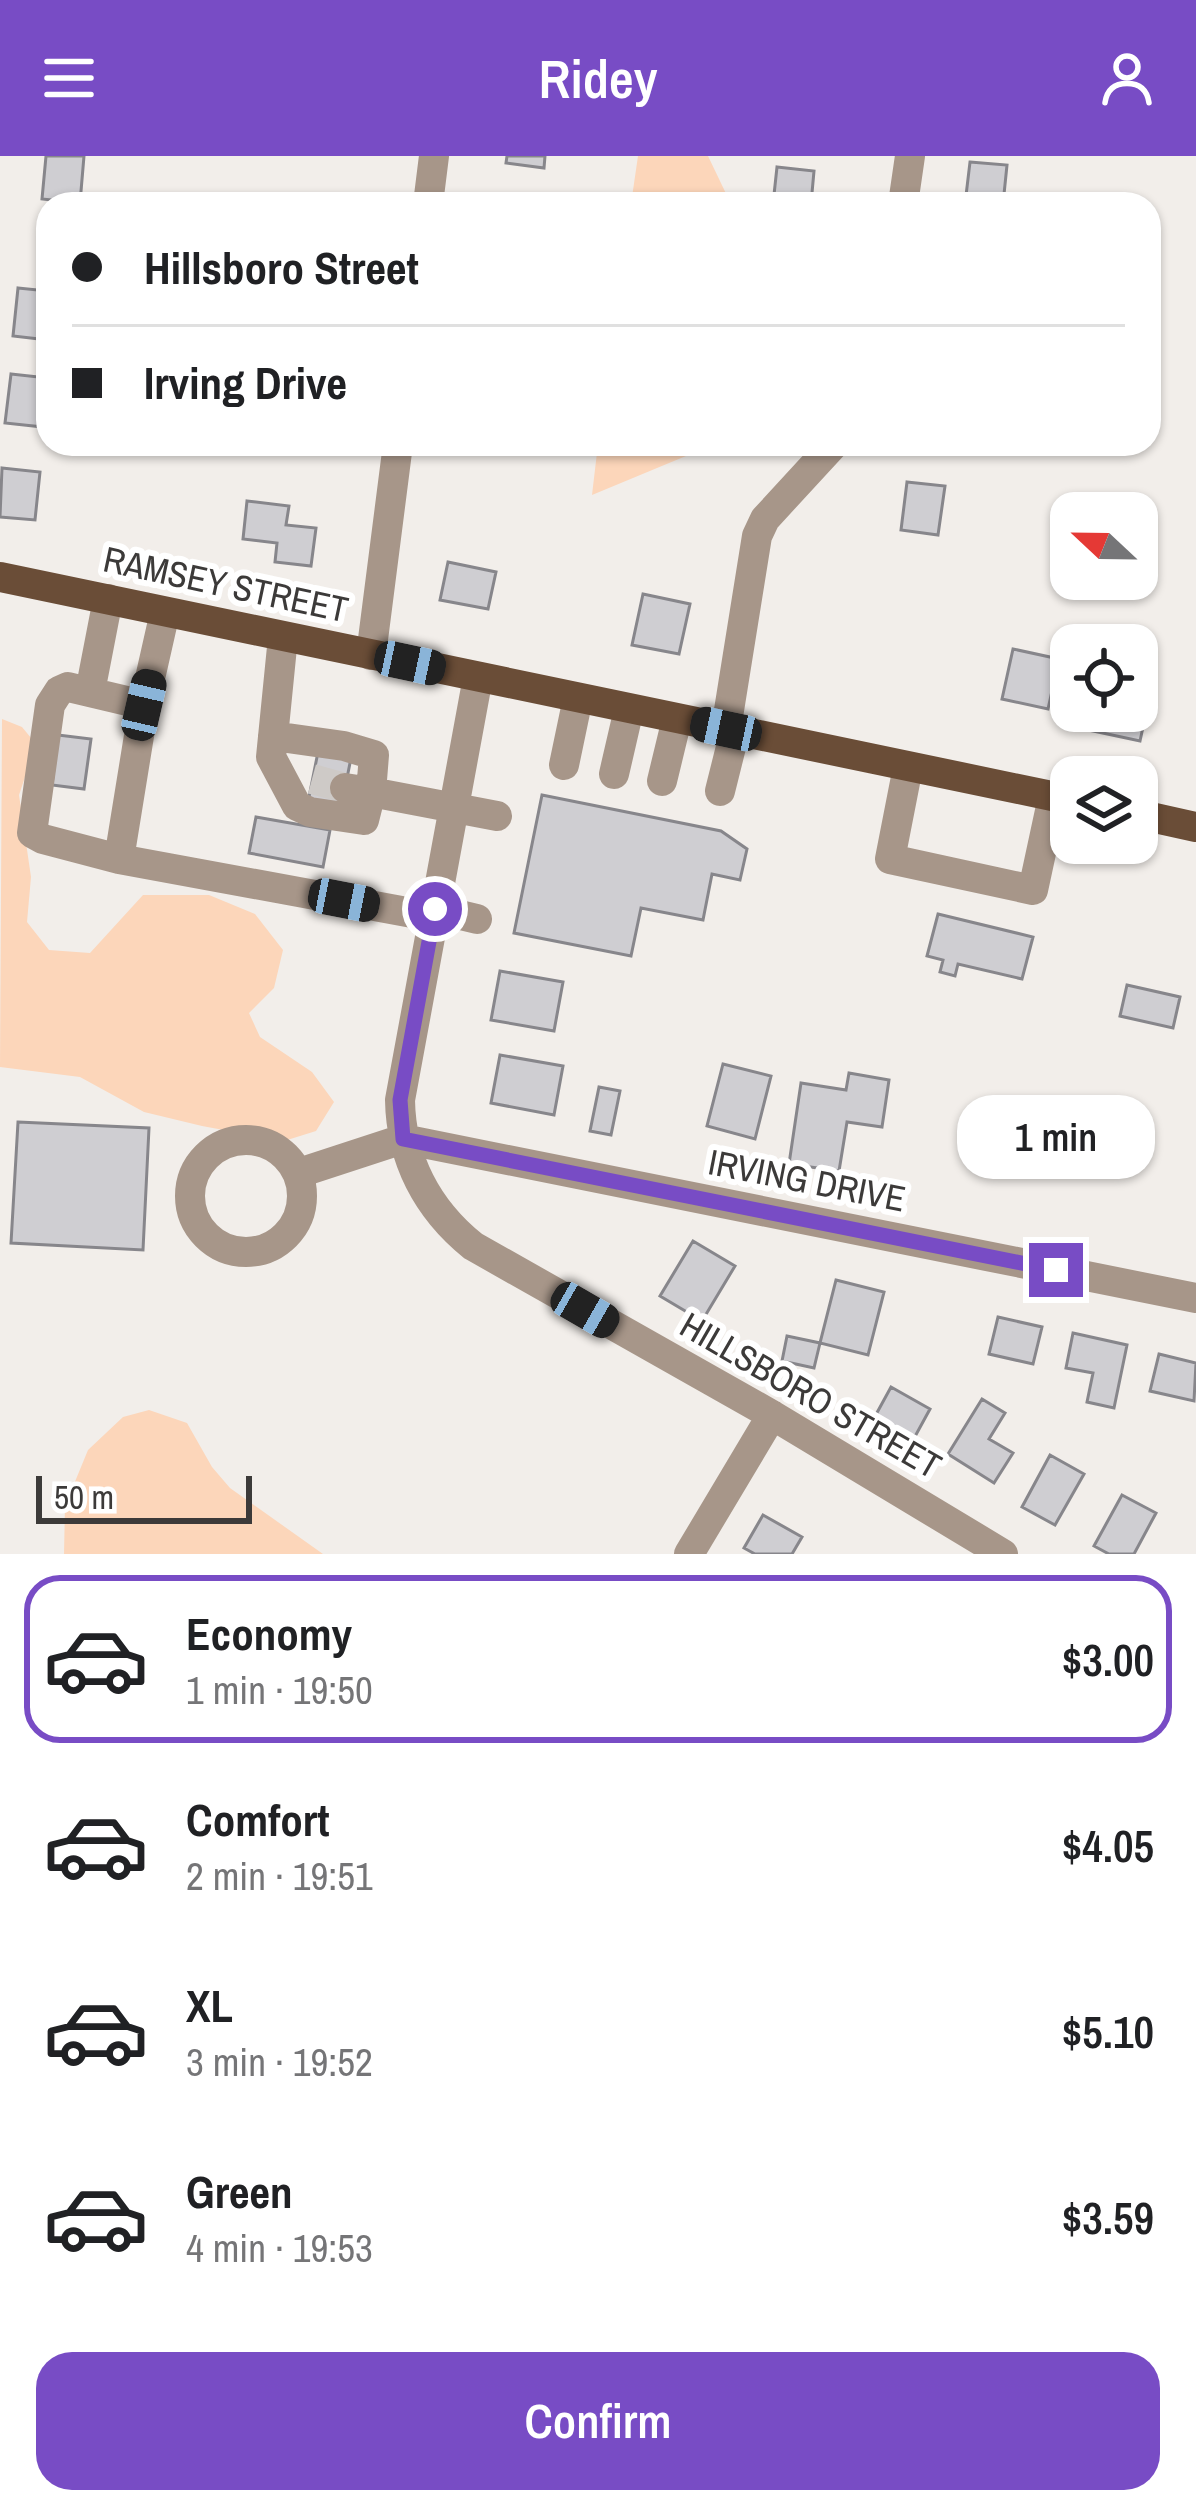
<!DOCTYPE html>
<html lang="en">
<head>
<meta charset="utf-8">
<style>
	:root { --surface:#fff; --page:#f2f2f2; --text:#202124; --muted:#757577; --line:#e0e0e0; --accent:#784cc5 }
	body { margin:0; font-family:"Archivo Narrow",sans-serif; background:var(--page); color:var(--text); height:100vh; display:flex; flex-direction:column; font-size:45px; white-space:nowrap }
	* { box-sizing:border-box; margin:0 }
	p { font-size:39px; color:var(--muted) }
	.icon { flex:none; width:66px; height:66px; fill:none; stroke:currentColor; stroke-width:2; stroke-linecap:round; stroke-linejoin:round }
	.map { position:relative; height:1398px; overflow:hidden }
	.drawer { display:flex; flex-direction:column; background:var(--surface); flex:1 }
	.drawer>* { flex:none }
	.hud { position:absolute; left:36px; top:36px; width:1125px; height:264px; border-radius:36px; box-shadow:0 3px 9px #0004; display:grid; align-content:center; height:264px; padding:0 36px; background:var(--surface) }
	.needle { width:78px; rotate:292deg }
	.fabs { position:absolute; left:1050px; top:336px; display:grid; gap:24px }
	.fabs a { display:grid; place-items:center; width:108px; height:108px; border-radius:24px; background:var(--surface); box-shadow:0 3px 9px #0004; font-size:60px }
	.scale { position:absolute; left:36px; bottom:30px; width:216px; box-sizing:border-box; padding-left:12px; border:6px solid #3c3a39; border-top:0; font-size:33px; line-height:42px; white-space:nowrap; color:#3c3a39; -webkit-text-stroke:9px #fff; paint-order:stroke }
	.end { position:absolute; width:54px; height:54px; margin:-27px; border:15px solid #784cc5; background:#fff; box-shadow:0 0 0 6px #fff }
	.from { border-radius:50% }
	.bubble { position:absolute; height:84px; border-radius:36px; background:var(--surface); box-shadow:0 3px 9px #0004; font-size:39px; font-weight:600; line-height:84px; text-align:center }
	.car { position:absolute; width:36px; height:72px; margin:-36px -18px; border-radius:15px; box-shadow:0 0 9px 3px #0007; background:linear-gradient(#222 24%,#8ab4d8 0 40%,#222 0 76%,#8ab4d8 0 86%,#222 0) }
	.hud b { display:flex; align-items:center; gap:42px; height:114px; font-size:45px }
	.hud b+b { border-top:3px solid var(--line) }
	.hud i { width:30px; height:30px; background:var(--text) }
	ul { padding:21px 0 0; list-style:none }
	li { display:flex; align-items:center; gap:36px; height:168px; margin:0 24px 18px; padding:0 12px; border:6px solid transparent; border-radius:36px }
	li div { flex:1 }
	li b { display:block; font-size:45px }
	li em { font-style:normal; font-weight:600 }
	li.active { border-color:var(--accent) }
	li>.icon { width:108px; height:108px; stroke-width:1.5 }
	.action { display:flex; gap:24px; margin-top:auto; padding:24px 36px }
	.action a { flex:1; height:138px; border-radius:36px; background:var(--accent); color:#fff; font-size:48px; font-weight:600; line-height:138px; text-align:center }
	header { display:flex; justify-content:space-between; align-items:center; height:156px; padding:0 36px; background:var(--accent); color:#fff; font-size:54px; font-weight:600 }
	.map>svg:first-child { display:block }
	.green { fill:#fcd6ba }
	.building { fill:#cfced2; stroke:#87868b; stroke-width:3 }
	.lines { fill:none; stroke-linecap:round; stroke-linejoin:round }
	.minor-tunnel { stroke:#cecac7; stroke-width:30; stroke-dasharray:30 15; stroke-linecap:butt }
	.minor { stroke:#a79689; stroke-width:30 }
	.major { stroke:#6a4d37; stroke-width:30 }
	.route { stroke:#784cc5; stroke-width:15 }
	.labels { text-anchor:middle; stroke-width:12; stroke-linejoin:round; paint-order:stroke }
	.street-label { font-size:36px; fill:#3c3a39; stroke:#fff }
</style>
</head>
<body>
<header><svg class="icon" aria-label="menu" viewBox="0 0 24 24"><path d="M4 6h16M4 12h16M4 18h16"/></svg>Ridey<svg class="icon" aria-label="person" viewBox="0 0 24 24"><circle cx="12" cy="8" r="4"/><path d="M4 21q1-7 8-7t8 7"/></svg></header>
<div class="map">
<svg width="1196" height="1398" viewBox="0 0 1196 1398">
	<rect width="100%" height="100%" fill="#f2eeea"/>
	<path class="green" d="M638,0H708L731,48H631Z
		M598,288H705L698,295L592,339Z
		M2,563L22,571L36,588L19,639L31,721L27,766L49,794L90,797L143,739H209L255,758L283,794L274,832L249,857L260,881L312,916L334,946L316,975L284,985L202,970L144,956L80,921L0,911Z
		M149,1254L187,1267L212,1311L230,1332L323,1398H64L65,1350L88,1294L123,1261Z"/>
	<path class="building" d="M46,0H84L80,47L42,43Z
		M507,0H545L544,12L506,7Z
		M970,6L1007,9L1003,48H965Z
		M777,11L814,15L811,48H773Z
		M18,132L48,135V184L13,180Z
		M11,218L48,222L43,271L5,267Z
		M2,312L40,316L35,364L0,361Z
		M907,326L945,330L938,379L901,374Z
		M247,345L289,350L286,369L316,372L311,410L275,406L277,387L243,383Z
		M448,406L496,416L488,453L440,444Z
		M643,438L690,448L679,498L632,489Z
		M1013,493L1059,503L1048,553L1002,543Z
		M1137,536L1150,539L1140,585L1084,573L1088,555H1137Z
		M58,579L91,583L84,633L52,629Z
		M318,596L351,602L340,657L307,651Z
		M542,639L721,675L747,693L740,724L712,718L703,764L641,752L631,800L514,777Z
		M256,661L330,674L323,711L249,697Z
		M938,758L1033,781L1022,823L958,808L955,820L940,816L943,804L927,800Z
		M500,815L563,826L554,875L491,864Z
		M1127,829L1180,841L1173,872L1120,860Z
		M500,899L563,910L554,959L491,947Z
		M723,908L771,920L755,983L707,970Z
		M849,917L889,924L882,971L847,966L839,1015L789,1008L801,927L846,934Z
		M599,931L620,935L611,979L590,975Z
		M18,966L149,972L143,1094L11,1087Z
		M693,1085L735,1110L702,1165L660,1140Z
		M836,1124L884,1136L868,1199L820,1187Z
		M998,1161L1042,1171L1033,1208L989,1198Z
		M1073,1177L1127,1189L1114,1252L1087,1246L1093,1217L1066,1212Z
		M787,1180L820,1187L814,1212L782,1205Z
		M1159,1198L1196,1207L1194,1245L1150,1235Z
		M891,1231L930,1253L912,1286L873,1264Z
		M982,1243L1005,1257L989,1283L1013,1297L994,1327L948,1298Z
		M1050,1299L1084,1318L1055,1369L1022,1351Z
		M1122,1339L1156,1357L1134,1398H1109L1094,1390Z
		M763,1359L802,1381L792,1398H755L744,1392Z"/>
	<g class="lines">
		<path class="minor-tunnel" d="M312,623L345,632"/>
		<path class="minor" d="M428,48L434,0
			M903,48L910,0
			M283,481L271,601L297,650L310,656L364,664L371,636L345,632
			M371,499L398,288
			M478,521L400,944C401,1003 427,1053 473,1090L772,1259L1003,1398
			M90,536L108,443
			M144,549L165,456
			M726,573L757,380L765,363L834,288
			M273,580L344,590L374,599L371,636L497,660
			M564,609L578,542
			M908,611L890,703L1033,734L1053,641
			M614,618L629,553
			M662,625L677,563
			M720,635L735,575
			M119,703L144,549L68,531L59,535L50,549L32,677L43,683L119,703L434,761
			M435,753L477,763
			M190 1040a56 56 0 1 1 112 0a56 56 0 1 1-112 0Z
			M299,1017L403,983L1196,1142
			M689,1398L772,1259"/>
		<path class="major" d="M0,421L1071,644
			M1137,658L1196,671"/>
	</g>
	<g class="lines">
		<path class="route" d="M435,753L400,944L403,983L1056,1114"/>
	</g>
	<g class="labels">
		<g class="street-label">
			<text transform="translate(226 428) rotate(12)" y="13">RAMSEY STREET</text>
			<text transform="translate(807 1024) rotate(11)" y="13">IRVING DRIVE</text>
			<text transform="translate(811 1239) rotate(30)" y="13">HILLSBORO STREET</text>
		</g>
	</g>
</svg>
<div class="fabs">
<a><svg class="needle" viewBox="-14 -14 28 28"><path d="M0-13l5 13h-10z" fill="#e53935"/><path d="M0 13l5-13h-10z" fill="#757577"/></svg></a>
<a><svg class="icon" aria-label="locate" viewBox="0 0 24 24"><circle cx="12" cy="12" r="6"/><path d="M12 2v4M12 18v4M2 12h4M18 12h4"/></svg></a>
<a><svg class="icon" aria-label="layers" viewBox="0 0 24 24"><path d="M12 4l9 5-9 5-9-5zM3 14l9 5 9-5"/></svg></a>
</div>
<div class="scale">50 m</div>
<i class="end from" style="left:435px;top:753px"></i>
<i class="end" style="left:1056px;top:1114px"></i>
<div class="bubble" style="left:957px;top:939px;width:198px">1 min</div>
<i class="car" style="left:410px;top:507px;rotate:102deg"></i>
<i class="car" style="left:144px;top:549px;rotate:13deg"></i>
<i class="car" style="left:726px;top:573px;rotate:282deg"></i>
<i class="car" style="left:344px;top:744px;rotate:101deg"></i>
<i class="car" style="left:585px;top:1154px;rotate:120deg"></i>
<div class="hud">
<b><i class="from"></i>Hillsboro Street</b>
<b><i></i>Irving Drive</b>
</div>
</div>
<section class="drawer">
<ul>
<li class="active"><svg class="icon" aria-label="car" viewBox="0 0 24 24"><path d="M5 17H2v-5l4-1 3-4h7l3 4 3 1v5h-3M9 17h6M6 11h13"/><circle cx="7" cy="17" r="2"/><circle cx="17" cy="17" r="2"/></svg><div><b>Economy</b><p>1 min · 19:50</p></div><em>$3.00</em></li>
<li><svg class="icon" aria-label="car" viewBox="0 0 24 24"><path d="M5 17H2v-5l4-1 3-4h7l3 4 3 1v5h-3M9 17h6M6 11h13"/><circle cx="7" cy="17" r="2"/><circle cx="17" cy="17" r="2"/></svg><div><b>Comfort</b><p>2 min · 19:51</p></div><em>$4.05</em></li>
<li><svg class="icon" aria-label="car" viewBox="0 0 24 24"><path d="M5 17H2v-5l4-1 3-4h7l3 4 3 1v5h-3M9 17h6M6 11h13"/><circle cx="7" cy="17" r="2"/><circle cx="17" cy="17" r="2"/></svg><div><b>XL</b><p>3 min · 19:52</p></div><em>$5.10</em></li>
<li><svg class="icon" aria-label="car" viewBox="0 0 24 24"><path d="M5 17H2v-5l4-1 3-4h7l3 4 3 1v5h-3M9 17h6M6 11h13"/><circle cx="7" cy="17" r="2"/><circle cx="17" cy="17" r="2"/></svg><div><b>Green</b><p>4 min · 19:53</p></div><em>$3.59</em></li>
</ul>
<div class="action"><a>Confirm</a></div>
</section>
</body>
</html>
